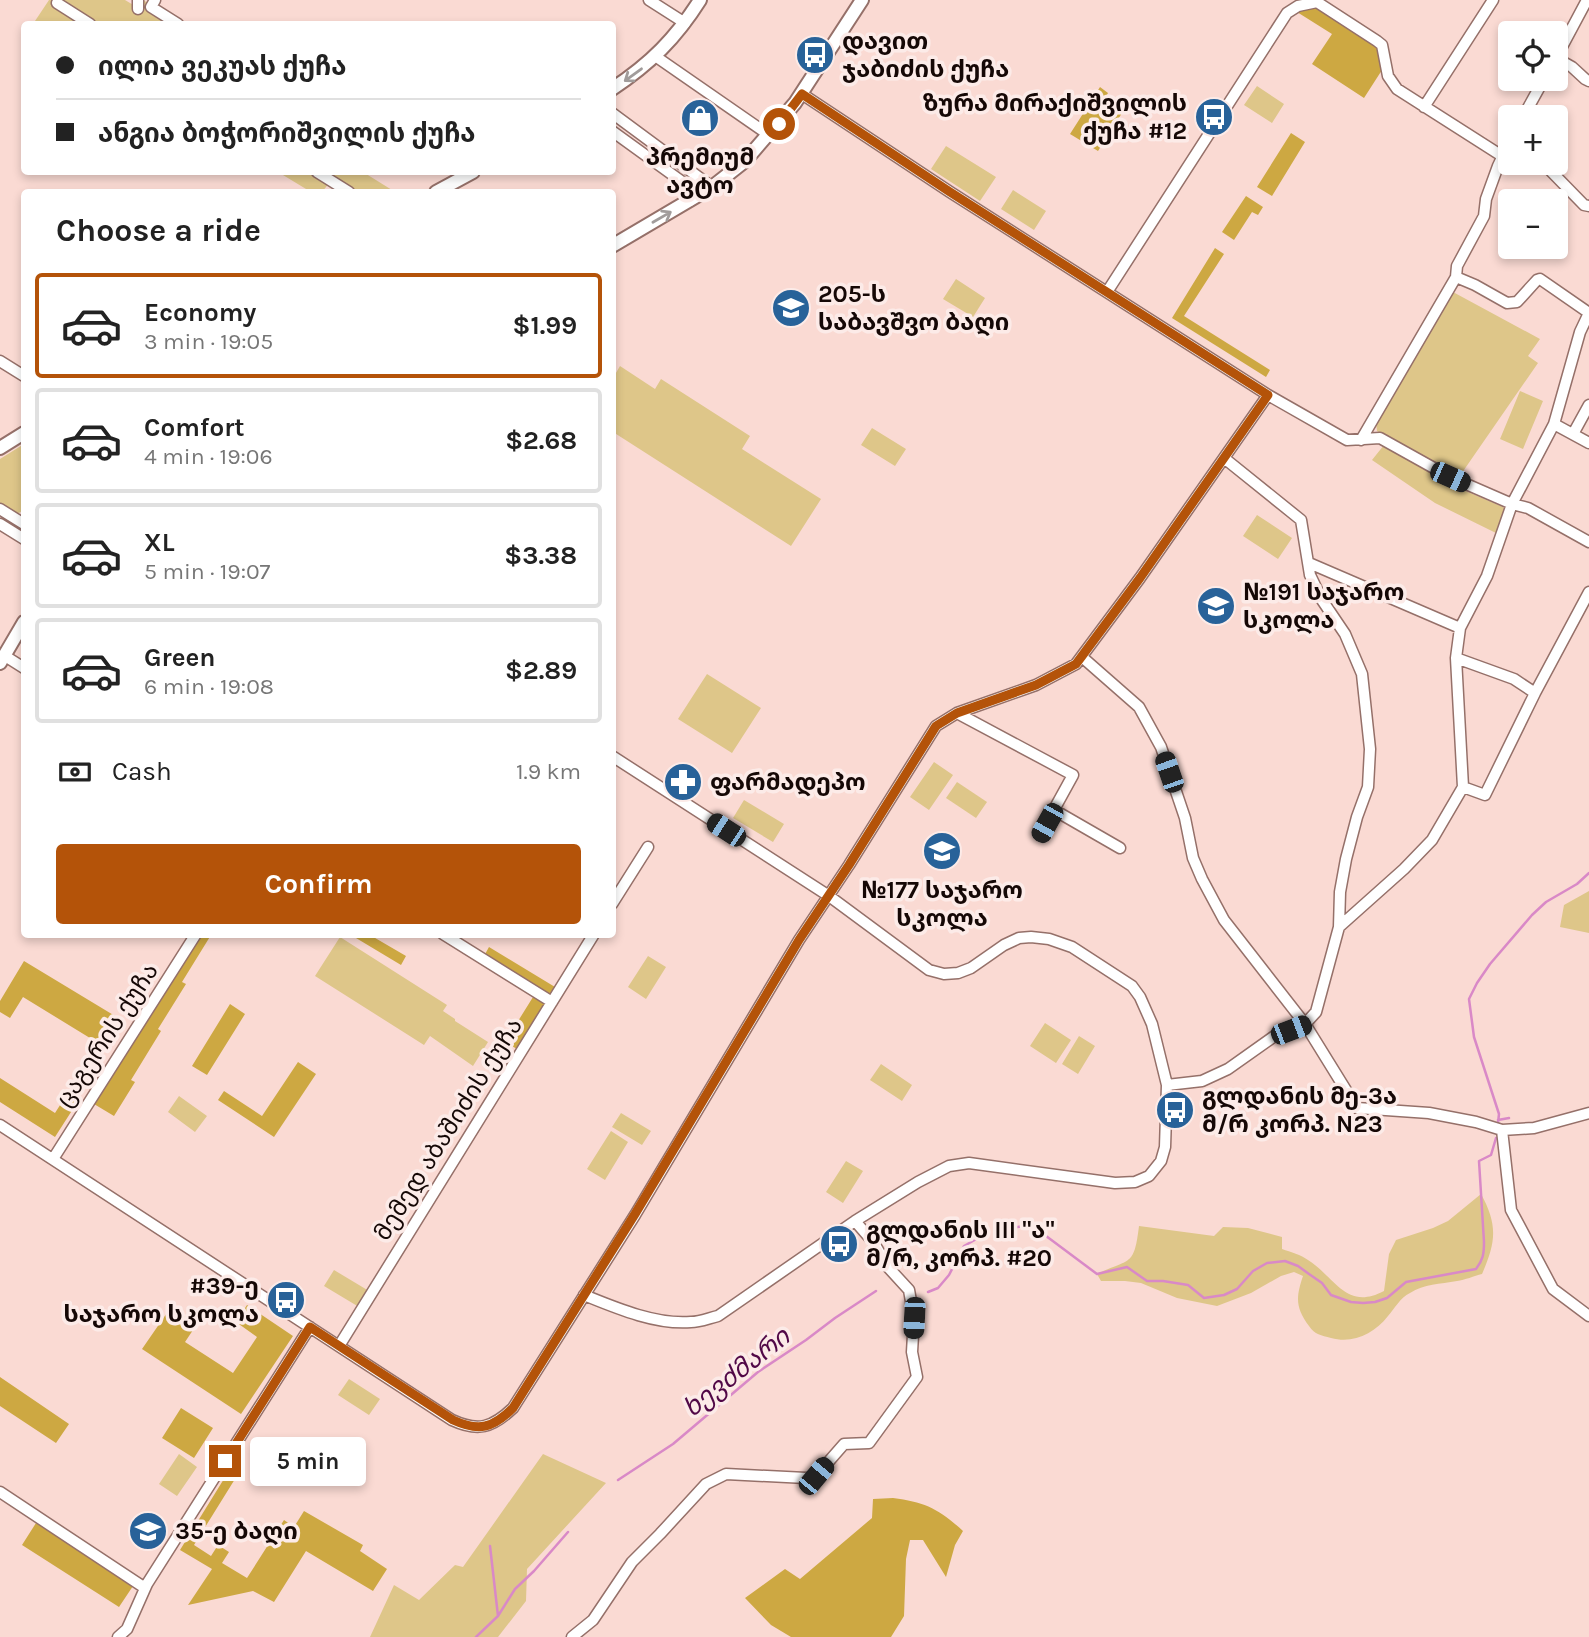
<!DOCTYPE html>
<html lang="en">
<head>
<meta charset="utf-8">
<style>
	:root { --surface:#fff; --page:#f2f2f2; --text:#222; --muted:#767676; --line:#e0e0e0; --accent:#b45309 }
	body { margin:0; font-family:Karla,"Noto Sans Georgian",sans-serif; background:var(--page); color:var(--text); height:100vh; display:flex; flex-direction:column; font-size:26px; white-space:nowrap }
	* { box-sizing:border-box; margin:0 }
	p { font-size:23px; color:var(--muted) }
	.icon { flex:none; width:38px; height:38px; fill:none; stroke:currentColor; stroke-width:2; stroke-linecap:round; stroke-linejoin:round }
	.map { position:relative; flex:1; overflow:hidden }
	.side { position:absolute; left:21px; top:189px; width:595px; height:749px; display:flex; flex-direction:column; background:var(--surface); border-radius:7px; box-shadow:0 4px 10px #0003 }
	.side>* { flex:none }
	.banner { position:absolute; left:21px; top:21px; width:595px; height:154px; border-radius:7px; box-shadow:0 4px 10px #0003; display:grid; align-content:center; height:154px; padding:0 35px; background:var(--surface) }
	.tools { position:absolute; left:1498px; top:21px; display:grid; gap:14px }
	.tools a { display:grid; place-items:center; width:70px; height:70px; border-radius:7px; background:var(--surface); box-shadow:0 4px 10px #0003; font-size:35px }
	.end { position:absolute; width:32px; height:32px; margin:-16px; border:9px solid #b45309; background:#fff; box-shadow:0 0 0 4px #fff }
	.from { border-radius:50% }
	.bubble { position:absolute; height:49px; border-radius:7px; background:var(--surface); box-shadow:0 4px 10px #0003; font-size:23px; font-weight:700; line-height:49px; text-align:center }
	.car { position:absolute; width:21px; height:42px; margin:-21px -10px; border-radius:9px; box-shadow:0 0 5px 2px #0007; background:linear-gradient(#222 24%,#8ab4d8 0 40%,#222 0 76%,#8ab4d8 0 86%,#222 0) }
	.banner b { display:flex; align-items:center; gap:24px; height:66px; font-size:26px }
	.banner b+b { border-top:2px solid var(--line) }
	.banner i { width:18px; height:18px; background:var(--text) }
	ul { padding:0; list-style:none }
	li { display:flex; align-items:center; gap:21px; height:105px; margin:0 14px 10px; padding:0 21px; border:4px solid var(--line); border-radius:7px }
	li div { flex:1 }
	li b { display:block; font-size:26px }
	li em { font-style:normal; font-weight:700 }
	li.selected { border-color:var(--accent) }
	li>.icon { width:63px; height:63px; stroke-width:1.5 }
	h2 { padding:0 35px; font-size:32px; line-height:84px }
	.pay { display:flex; align-items:center; gap:18px; height:77px; padding:0 35px; font-size:26px }
	.pay p { margin-inline-start:auto }
	.cta { display:flex; gap:14px; margin-top:auto; padding:14px 35px }
	.cta a { flex:1; height:80px; border-radius:7px; background:var(--accent); color:#fff; font-size:28px; font-weight:700; line-height:80px; text-align:center }
	.map>svg:first-child { display:block }
	.green { fill:#dec689 }
	.forest { fill:#cda842 }
	.lines { fill:none; stroke-linecap:round; stroke-linejoin:round }
	.stream { stroke:#d989c7; stroke-width:2.5 }
	.minor-casing { stroke:#957069; stroke-width:13 }
	.major-casing { stroke:#957069; stroke-width:16 }
	.minor { stroke:#fff; stroke-width:10 }
	.major { stroke:#fff; stroke-width:12 }
	.oneway { stroke:#a19c9b }
	.route { stroke:#b45309; stroke-width:9 }
	.labels { text-anchor:middle; stroke-width:7; stroke-linejoin:round; paint-order:stroke }
	.poi-label { font-size:24px; font-weight:bold; fill:#150806; stroke:#fcebe8; text-anchor:start }
	.street-label { font-size:24px; fill:#150806; stroke:#fcebe8 }
	.water-label { font-size:26px; font-style:italic; fill:#510847; stroke:#fcebe8 }
</style>
</head>
<body>
<div class="map">
<svg width="1589" height="1637" viewBox="0 0 1589 1637">
	<rect width="100%" height="100%" fill="#fadad3"/>
	<path class="green" d="M49,0H125L135,6L139,0H143L182,24H33Z
		M1257,86L1284,104L1272,123L1244,105Z
		M946,146L996,177L980,201L931,169Z
		M278,172H363L392,190L388,192H346L330,182L322,192H311Z
		M1013,190L1046,211L1034,230L1001,209Z
		M956,279L985,298L973,317L943,299Z
		M1453,292L1540,339L1528,356L1538,363L1457,480L1377,431L1376,423Z
		M620,366L655,389L661,379L750,436L742,449L821,499L791,546L613,432V378Z
		M1520,391L1543,401L1523,449L1500,439Z
		M872,428L906,449L895,466L861,445Z
		M24,444V510L17,514L0,503V459Z
		M1384,445L1447,483L1503,507L1505,509L1498,534L1435,503L1372,460Z
		M1257,515L1292,538L1278,559L1243,536Z
		M707,674L761,708L732,753L678,719Z
		M934,762L953,775L929,810L910,797Z
		M957,782L987,802L976,818L946,798Z
		M744,800L784,824L773,842L733,818Z
		M1589,891V933L1560,927L1564,905Z
		M340,937L447,1005L443,1011L455,1019V1021L488,1042L473,1066L430,1036L424,1045L315,976Z
		M648,956L666,967L646,999L628,987Z
		M1045,1023L1071,1040L1056,1063L1030,1046Z
		M1079,1036L1095,1046L1078,1074L1062,1064Z
		M881,1064L912,1085L902,1101L870,1080Z
		M179,1096L207,1116L195,1132L168,1112Z
		M621,1113L651,1131L642,1145L612,1127Z
		M611,1131L628,1142L605,1180L587,1169Z
		M846,1161L863,1171L843,1203L826,1192Z
		M1481,1194C1498,1225 1496,1242 1482,1274C1474,1276 1465,1280 1457,1281C1440,1284 1424,1284 1410,1293C1400,1298 1395,1308 1388,1316C1374,1334 1353,1344 1331,1338C1321,1335 1315,1335 1309,1326C1295,1307 1296,1297 1303,1276L1294,1272L1281,1276L1251,1293L1217,1306L1177,1298L1141,1283L1125,1281H1101L1097,1274C1131,1258 1134,1267 1139,1226L1214,1236L1223,1227L1248,1228L1282,1237V1249C1291,1252 1301,1255 1308,1260C1336,1278 1346,1311 1384,1291L1389,1254L1396,1240L1433,1228L1448,1221Z
		M334,1270L369,1291L359,1307L324,1286Z
		M349,1379L380,1399L369,1415L338,1395Z
		M179,1454L197,1467L177,1496L159,1484Z
		M543,1454L606,1483L527,1569L526,1601L498,1637H370L394,1585L419,1600L455,1565L463,1567Z"/>
	<path class="forest" d="M1313,6L1381,50L1382,70L1364,98L1312,64L1332,34L1297,12Z
		M1100,87L1108,93L1103,102L1122,113L1098,151L1070,134Z
		M1291,133L1305,142L1272,196L1257,187Z
		M1246,196L1263,207L1258,215L1252,212L1234,240L1222,232Z
		M1215,248L1224,254L1184,316L1270,370L1266,377L1172,318Z
		M199,935H211L182,982L186,984L158,1029L161,1031L131,1080L135,1082L114,1116L94,1104Z
		M351,935H370L406,956L401,965Z
		M489,947L555,987L517,1049L505,1042L538,989L484,956Z
		M24,961L120,1019L103,1046L23,997L10,1018L0,1012V1001Z
		M230,1004L245,1014L207,1075L192,1066Z
		M298,1062L316,1074L274,1137L218,1100L224,1091L262,1116Z
		M0,1078L55,1113L69,1091L80,1098L55,1137L0,1102Z
		M247,1305L293,1336L241,1414L142,1349L171,1307L197,1324L185,1342L233,1373L257,1337L236,1322Z
		M0,1377L69,1424L56,1443L0,1406Z
		M181,1408L213,1428L194,1458L162,1438Z
		M227,1474L235,1479L194,1545L211,1556L218,1545L229,1552L222,1563L247,1578L284,1520L294,1527L304,1511L363,1545L360,1551L387,1569L373,1591L306,1551L274,1602L253,1591L188,1605L212,1569L180,1550Z
		M893,1498C925,1502 939,1509 963,1531L955,1545L946,1577L923,1540H910L906,1559L904,1616L891,1637H791L771,1625L745,1598L785,1569L800,1579L872,1518L873,1499Z
		M36,1523L133,1586L119,1607L22,1545Z"/>
	<g class="lines">
		<path class="stream" d="M1498,1120L1509,1118
			M1498,1123L1499,1114L1474,1037L1469,999L1477,983L1490,964L1532,915L1546,902L1577,884L1589,873
			M999,1230L1024,1226L1034,1227L1097,1274L1127,1267L1147,1281H1163L1188,1285L1204,1298L1224,1295L1237,1289L1253,1271L1267,1263L1285,1261L1298,1266L1309,1274L1322,1283L1331,1295L1351,1302L1363,1303L1375,1302L1387,1298L1406,1282L1476,1269C1483,1260 1484,1254 1484,1242L1479,1161L1491,1155L1496,1138
			M928,1292L938,1288L949,1275L964,1246L987,1233
			M618,1480L673,1444L758,1372L806,1340L835,1318L876,1291
			M490,1546L498,1616
			M476,1637L498,1616L515,1589L534,1571L568,1532"/>
		<defs>
			<path id="minor" d="M138,0V9
				M155,0L151,7L178,24
				M649,0L685,23
				M57,3L90,24
				M655,56L769,135
				M1556,58L1587,0
				M1556,58L1572,67L1585,79L1589,81
				M802,94L950,192L1268,395L1347,440L1380,438L1450,477L1512,504L1528,508L1589,542
				M1424,107L1493,0
				M612,113L712,187
				M1523,117L1544,79
				M612,131L688,186L692,193L690,201
				M1543,163L1584,205L1589,206
				M317,172L349,192
				M1456,277L1475,285L1507,303L1517,302L1537,280L1540,279L1589,313
				M1107,292L1287,13L1298,6L1317,2L1377,41L1382,45L1388,76L1397,89L1502,156
				M0,361L24,376
				M1554,424L1589,443
				M1573,434L1589,405
				M1361,440L1456,277L1457,266L1484,216L1486,199L1498,166L1510,141
				M0,509L24,524
				M0,524L24,539
				M1309,563L1460,628
				M5,656L24,668
				M1082,657L1139,707L1161,747L1185,818L1193,858L1202,879L1224,920L1305,1024L1357,1108L1429,1113L1476,1122L1502,1130L1534,1128L1589,1113
				M1456,658L1514,679L1535,693
				M957,713L1073,775L1040,835
				M1463,787L1485,795L1535,693L1589,592
				M1054,810L1120,848
				M612,904L648,847
				M1339,927L1404,869L1432,840L1463,787L1456,658L1460,628L1487,576L1512,504L1554,424L1580,332L1589,313
				M443,934L552,1002
				M1167,1085L1202,1081L1228,1069L1276,1035L1305,1024L1316,1012L1339,927L1340,892L1346,859L1357,817L1368,787L1370,749L1362,674L1345,634L1322,600L1310,575L1301,520L1224,458
				M0,1125L452,1420C478,1432 492,1428 513,1408L635,1215L799,940L849,865L936,726L957,713L1036,685L1076,664L1140,578L1268,395
				M1502,1130L1511,1210L1553,1289L1589,1316
				M53,1159L196,934
				M584,1295C616,1308 656,1325 691,1322C700,1322 709,1318 718,1316L855,1221L918,1182L949,1166L969,1163L1115,1183L1135,1182L1149,1176L1161,1161L1165,1147L1167,1085L1152,1024L1140,997L1132,986L1072,947L1049,939L1031,937L1019,938L1004,945L971,968L958,973L944,974L929,970L829,896L612,756
				M339,1346L594,934
				M0,1492L145,1588
				M118,1637L127,1629L147,1584L310,1327
				M572,1637L593,1620L632,1562L660,1534L706,1484L726,1474L806,1478L816,1476L844,1444L869,1443L917,1377L912,1352L914,1318L909,1290L887,1266L874,1243L855,1221"/>
			<path id="major" d="M612,89C650,64 676,38 700,0
				M436,192L473,172
				M612,246L712,187L745,161L795,103L862,0
				M0,448L24,433
				M0,663L24,622"/>
		</defs>
		<use href="#minor" class="minor-casing"/>
		<use href="#major" class="major-casing"/>
		<use href="#minor" class="minor"/>
		<use href="#major" class="major"/>
	</g>
	<defs><path id="oneway-shaft" d="M-6 0H5M1.5-3L5.5 0L1.5 3" fill="none" stroke-width="1.6" stroke-linecap="round" stroke-linejoin="round" transform="scale(1.75)"/></defs>
	<g class="oneway">
		<use href="#oneway-shaft" transform="translate(633 75) rotate(144)"/>
		<use href="#oneway-shaft" transform="translate(662 217) rotate(-30)"/>
	</g>
	<g class="lines">
		<path class="route" d="M225,1461L310,1327L453,1420C479,1432 493,1428 513,1408L635,1214L799,940L849,865L936,726L957,713L1036,685L1076,664L1140,578L1268,395L950,192L802,94L779,124"/>
	</g>
	<defs>
		<symbol id="bus-disc" viewBox="-11 -11 22 22"><circle r="9.5" fill="#286299" stroke="#fcebe8"/><path d="M-5-6H5V4H4V6H2V4H-2V6H-4V4H-5ZM-3.5-4V0h7V-4ZM-3.5 1.2v1.5H-2V1.2ZM2 1.2v1.5H3.5V1.2Z" fill="#fff"/></symbol>
		<symbol id="shop-disc" viewBox="-11 -11 22 22"><circle r="9.5" fill="#286299" stroke="#fcebe8"/><path d="M-5-2.5h2.3a2.7 3.5 0 0 1 5.4 0H5L5.5 6h-11ZM-1.5-2.5h3a1.5 2.3 0 0 0-3 0Z" fill="#fff"/></symbol>
		<symbol id="school-disc" viewBox="-11 -11 22 22"><circle r="9.5" fill="#286299" stroke="#fcebe8"/><path d="M0-5L7-2L0 1L-7-2ZM-4 1L0 2.5L4 1V4Q0 6-4 4Z" fill="#fff"/></symbol>
		<symbol id="pharmacy-disc" viewBox="-11 -11 22 22"><circle r="9.5" fill="#286299" stroke="#fcebe8"/><path d="M-2-6h4v4h4v4h-4v4h-4v-4h-4v-4h4Z" fill="#fff"/></symbol>
	</defs>
	<g fill-rule="evenodd">
		<use href="#bus-disc" x="793" y="33" width="44" height="44"/>
		<use href="#bus-disc" x="1192" y="95" width="44" height="44"/>
		<use href="#shop-disc" x="678" y="96" width="44" height="44"/>
		<use href="#school-disc" x="769" y="286" width="44" height="44"/>
		<use href="#school-disc" x="1194" y="584" width="44" height="44"/>
		<use href="#pharmacy-disc" x="661" y="760" width="44" height="44"/>
		<use href="#school-disc" x="920" y="829" width="44" height="44"/>
		<use href="#bus-disc" x="1153" y="1088" width="44" height="44"/>
		<use href="#bus-disc" x="817" y="1222" width="44" height="44"/>
		<use href="#bus-disc" x="264" y="1278" width="44" height="44"/>
		<use href="#school-disc" x="126" y="1509" width="44" height="44"/>
	</g>
	<g class="labels">
		<g class="poi-label">
			<text x="842" y="49">დავით<tspan x="842" dy="28">ჯაბიძის ქუჩა</tspan></text>
			<text x="1187" y="111" text-anchor="end">ზურა მირაქიშვილის<tspan x="1187" dy="28">ქუჩა #12</tspan></text>
			<text x="700" y="165" text-anchor="middle">პრემიუმ<tspan x="700" dy="28">ავტო</tspan></text>
			<text x="818" y="302">205-ს<tspan x="818" dy="28">საბავშვო ბაღი</tspan></text>
			<text x="1243" y="600">№191 საჯარო<tspan x="1243" dy="28">სკოლა</tspan></text>
			<text x="710" y="790">ფარმადეპო</text>
			<text x="942" y="898" text-anchor="middle">№177 საჯარო<tspan x="942" dy="28">სკოლა</tspan></text>
			<text x="1202" y="1104">გლდანის მე-3ა<tspan x="1202" dy="28">მ/რ კორპ. N23</tspan></text>
			<text x="866" y="1238">გლდანის III "ა"<tspan x="866" dy="28">მ/რ, კორპ. #20</tspan></text>
			<text x="259" y="1294" text-anchor="end">#39-ე<tspan x="259" dy="28">საჯარო სკოლა</tspan></text>
			<text x="175" y="1539">35-ე ბაღი</text>
		</g>
		<g class="street-label">
			<text transform="translate(107 1035) rotate(-57)" y="8">ცაგერის ქუჩა</text>
			<text transform="translate(448 1129) rotate(-58)" y="8">მემედ აბაშიძის ქუჩა</text>
		</g>
		<g class="water-label">
			<text transform="translate(736 1372) rotate(-38)" y="9">ხევძმარი</text>
		</g>
	</g>
</svg>
<div class="tools">
<a><svg class="icon" aria-label="locate" viewBox="0 0 24 24"><circle cx="12" cy="12" r="6"/><path d="M12 2v4M12 18v4M2 12h4M18 12h4"/></svg></a>
<a>+</a>
<a>−</a>
</div>
<i class="end from" style="left:779px;top:124px"></i>
<i class="end" style="left:225px;top:1461px"></i>
<div class="bubble" style="left:250px;top:1437px;width:116px">5 min</div>
<i class="car" style="left:1450px;top:477px;rotate:114deg"></i>
<i class="car" style="left:1169px;top:772px;rotate:341deg"></i>
<i class="car" style="left:1047px;top:823px;rotate:209deg"></i>
<i class="car" style="left:726px;top:830px;rotate:303deg"></i>
<i class="car" style="left:1291px;top:1030px;rotate:69deg"></i>
<i class="car" style="left:914px;top:1318px;rotate:183deg"></i>
<i class="car" style="left:816px;top:1476px;rotate:40deg"></i>
<div class="banner">
<b><i class="from"></i>ილია ვეკუას ქუჩა</b>
<b><i></i>ანგია ბოჭორიშვილის ქუჩა</b>
</div>
<section class="side">
<h2>Choose a ride</h2>
<ul>
<li class="selected"><svg class="icon" aria-label="car" viewBox="0 0 24 24"><path d="M5 17H2v-5l4-1 3-4h7l3 4 3 1v5h-3M9 17h6M6 11h13"/><circle cx="7" cy="17" r="2"/><circle cx="17" cy="17" r="2"/></svg><div><b>Economy</b><p>3 min · 19:05</p></div><em>$1.99</em></li>
<li><svg class="icon" aria-label="car" viewBox="0 0 24 24"><path d="M5 17H2v-5l4-1 3-4h7l3 4 3 1v5h-3M9 17h6M6 11h13"/><circle cx="7" cy="17" r="2"/><circle cx="17" cy="17" r="2"/></svg><div><b>Comfort</b><p>4 min · 19:06</p></div><em>$2.68</em></li>
<li><svg class="icon" aria-label="car" viewBox="0 0 24 24"><path d="M5 17H2v-5l4-1 3-4h7l3 4 3 1v5h-3M9 17h6M6 11h13"/><circle cx="7" cy="17" r="2"/><circle cx="17" cy="17" r="2"/></svg><div><b>XL</b><p>5 min · 19:07</p></div><em>$3.38</em></li>
<li><svg class="icon" aria-label="car" viewBox="0 0 24 24"><path d="M5 17H2v-5l4-1 3-4h7l3 4 3 1v5h-3M9 17h6M6 11h13"/><circle cx="7" cy="17" r="2"/><circle cx="17" cy="17" r="2"/></svg><div><b>Green</b><p>6 min · 19:08</p></div><em>$2.89</em></li>
</ul>
<div class="pay"><svg class="icon" aria-label="cash" viewBox="0 0 24 24"><path d="M3 7h18v10H3z"/><circle cx="12" cy="12" r="2"/></svg>Cash<p>1.9 km</p></div>
<div class="cta"><a>Confirm</a></div>
</section>
</div>
</body>
</html>
